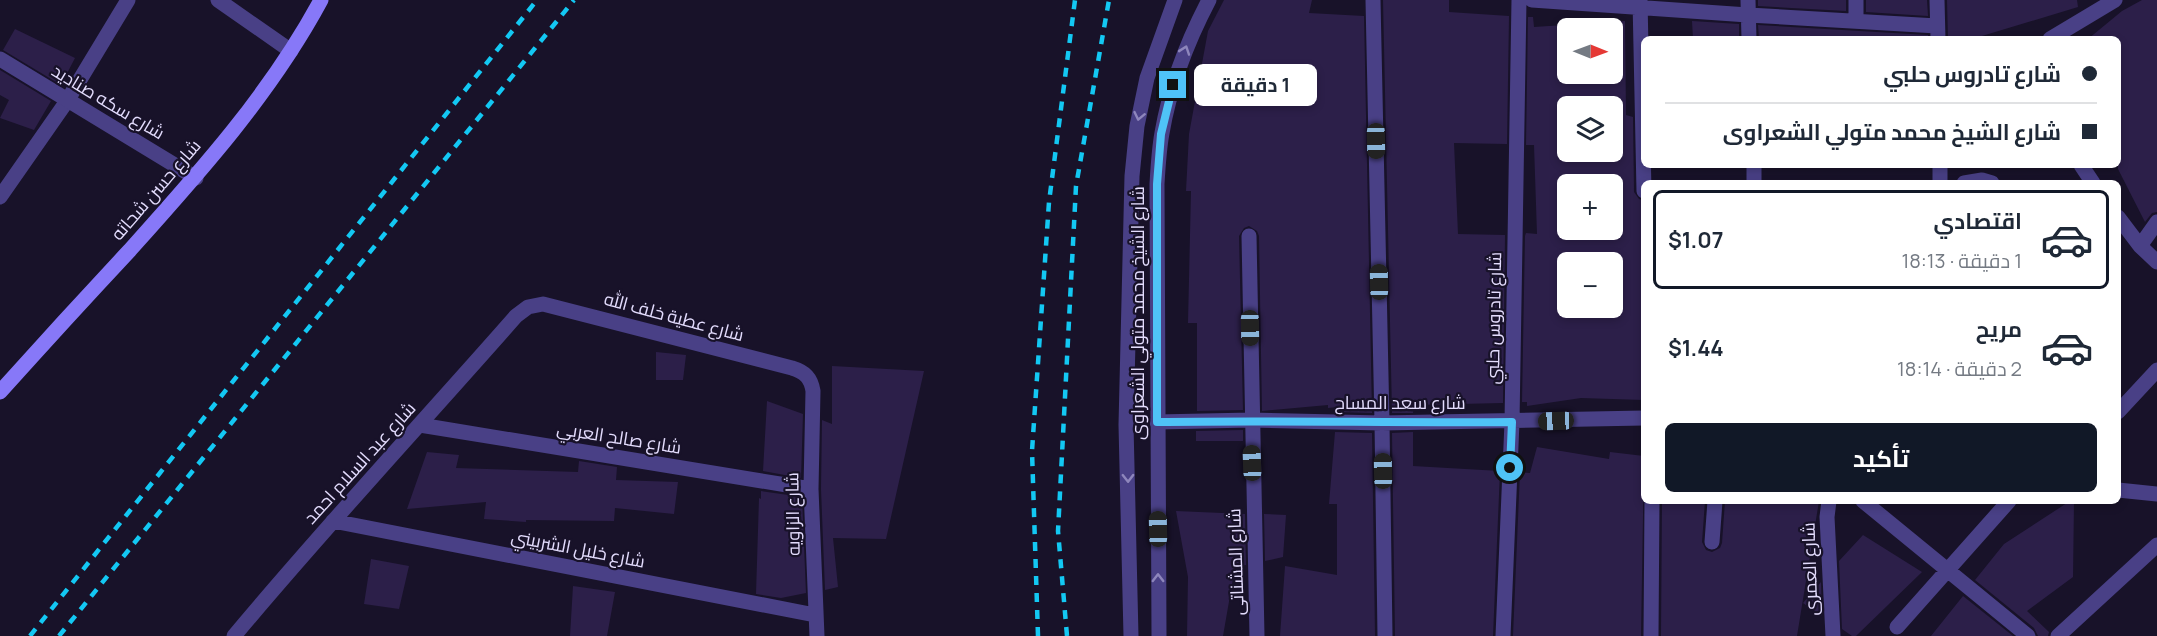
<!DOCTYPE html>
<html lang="ar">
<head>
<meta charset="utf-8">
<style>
	:root { --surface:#fff; --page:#f6f6f7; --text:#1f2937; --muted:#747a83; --line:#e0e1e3; --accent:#111827 }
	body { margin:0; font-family:Manrope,Cairo,sans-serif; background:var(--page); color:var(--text); direction:rtl; height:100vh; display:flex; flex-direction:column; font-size:22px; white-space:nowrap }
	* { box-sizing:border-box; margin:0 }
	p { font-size:20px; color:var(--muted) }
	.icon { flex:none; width:33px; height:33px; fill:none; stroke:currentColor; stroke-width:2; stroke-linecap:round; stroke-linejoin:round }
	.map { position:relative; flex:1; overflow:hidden; direction:ltr }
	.sheet { position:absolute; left:1641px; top:180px; width:480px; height:324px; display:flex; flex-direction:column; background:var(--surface); border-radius:9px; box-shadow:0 3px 9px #0003; direction:rtl }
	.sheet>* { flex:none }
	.guide { position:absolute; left:1641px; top:36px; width:480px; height:132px; border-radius:9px; box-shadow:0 3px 9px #0003; direction:rtl; display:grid; align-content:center; height:132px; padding:0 24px; background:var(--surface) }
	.needle { width:39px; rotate:91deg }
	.fabs { position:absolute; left:1557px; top:18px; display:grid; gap:12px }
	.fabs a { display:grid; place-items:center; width:66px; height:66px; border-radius:9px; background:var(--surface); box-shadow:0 3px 9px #0003; font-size:30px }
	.end { position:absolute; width:27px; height:27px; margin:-14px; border:8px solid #4fc3f7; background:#111; box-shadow:0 0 0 3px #111 }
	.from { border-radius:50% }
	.bubble { position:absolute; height:42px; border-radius:9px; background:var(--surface); box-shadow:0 3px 9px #0003; font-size:20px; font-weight:700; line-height:42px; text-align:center; direction:rtl }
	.car { position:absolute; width:18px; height:36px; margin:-18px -9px; border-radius:8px; box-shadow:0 0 4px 2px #0007; background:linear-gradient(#222 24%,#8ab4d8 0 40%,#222 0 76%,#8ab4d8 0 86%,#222 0) }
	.guide b { display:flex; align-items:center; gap:21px; height:57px; font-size:22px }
	.guide b+b { border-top:2px solid var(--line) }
	.guide i { width:15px; height:15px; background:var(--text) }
	ul { padding:10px 0 0; list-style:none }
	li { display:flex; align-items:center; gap:18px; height:99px; margin:0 12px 9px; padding:0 12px; border:3px solid transparent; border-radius:9px }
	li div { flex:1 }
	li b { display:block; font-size:22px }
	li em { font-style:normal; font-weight:700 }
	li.current { border-color:var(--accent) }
	li>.icon { width:54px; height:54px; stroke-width:1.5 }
	.button { display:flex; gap:12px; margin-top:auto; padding:12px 24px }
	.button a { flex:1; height:69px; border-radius:9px; background:var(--accent); color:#fff; font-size:24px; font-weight:700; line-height:69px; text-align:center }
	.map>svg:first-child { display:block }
	.building { fill:#2c1f49; fill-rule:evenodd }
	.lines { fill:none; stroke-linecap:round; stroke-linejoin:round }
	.minor { stroke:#494086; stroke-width:15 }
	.tertiary { stroke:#494086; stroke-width:15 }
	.secondary { stroke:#8778f8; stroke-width:15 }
	.rail { stroke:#13c8f3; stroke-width:4.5; stroke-dasharray:9 8; stroke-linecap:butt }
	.oneway { stroke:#8e86bc }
	.route { stroke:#4fc3f7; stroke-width:8 }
	.labels { text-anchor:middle; stroke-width:4.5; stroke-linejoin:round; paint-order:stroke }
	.street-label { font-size:18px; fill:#e3dcfd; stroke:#181229 }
</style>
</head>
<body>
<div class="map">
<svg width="2157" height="636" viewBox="0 0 2157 636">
	<rect width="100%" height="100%" fill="#181229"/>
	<path class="building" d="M1224,0H1312L1309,13L1364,16L1372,413L1337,412V407L1328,408V405L1262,411L1259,236L1257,231L1249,226L1244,228L1239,236L1243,410L1197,411V323H1188L1191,191H1186L1189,134L1208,31Z
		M1383,0H1449V12L1509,16L1507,144L1454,143L1458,234L1505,235L1503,403L1414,405L1413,413H1392Z
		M1758,0H1846V11L1758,6Z
		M1866,0H1927L1928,16L1866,12Z
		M1947,0H2077L2078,7L1972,39H1948Z
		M2142,0H2157V212L2152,213L2145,222L2118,169V39H2088L2122,11Z
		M1528,17H1533L1534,27L1625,21L1626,115L1633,117L1634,192L1639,199L1644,201V400L1581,398L1527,406V402H1522L1525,236L1526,233L1537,234L1534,145H1526ZM1568,28H1612V74H1568ZM1568,106H1612V152H1568ZM1568,184H1612V230H1568ZM1568,262H1612V308H1568Z
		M1692,21L1739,24V39H1693Z
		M1758,25L1928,35V39H1759Z
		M15,29L75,58L61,85L3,50Z
		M0,70L51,101L34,130L0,118L9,100L0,95Z
		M656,352L686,355L683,380H656Z
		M832,366L924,371L886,539L833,538L838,587L825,590L821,489L822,420L832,424Z
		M767,401L803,414L801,478L763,471Z
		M1243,430V441H1196V431Z
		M1335,432L1372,433L1375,636H1280L1285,566L1337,575V504H1329Z
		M1413,432V466L1500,471L1493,636H1395L1392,433Z
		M1537,447L1609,459L1610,452L1644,456L1641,636H1513L1520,472L1530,473Z
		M427,452L459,455L456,468L578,472L579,461L617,467L616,480L678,482L674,514L615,508L614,521L526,520V522L484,519L486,502L407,509Z
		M761,491L802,497L806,593L781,598L756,594L759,498L761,499Z
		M1662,501H1705L1702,542L1706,550L1712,552L1720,548L1722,543L1725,501H1819L1797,636H1661Z
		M2070,501H2074L2073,577L2027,611L2049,632L2048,636H2038L2034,628L1975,580L2004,544Z
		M1176,511L1245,514L1246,565L1235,567L1223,636H1187L1188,577Z
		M1264,514L1286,515L1283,557L1265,561Z
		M1863,535L1922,572L1856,636H1852L1842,629L1839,561Z
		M371,559L409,566L399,609L364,604Z
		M1821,582L1822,616L1803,603Z
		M573,586L615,592L607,636H570Z
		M1963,596L2013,636H1931Z"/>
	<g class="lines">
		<path class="minor" d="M218,0L291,51
			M1373,0L1382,423L1385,636
			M1532,0L1748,15L1937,26
			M1640,0L1644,191
			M1748,0L1749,39
			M1937,0L1938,39
			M1856,20V0
			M2050,39L2115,0
			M1754,165V183
			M1940,165V183
			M2081,165L2093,183
			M1964,183L1982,180L1992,183
			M0,197L67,101L128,0
			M2118,217L2140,246L2157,262
			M1249,236L1257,636
			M2140,246L2157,222
			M2118,412L2157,370
			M1157,422L1251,420L1382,423L1644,418
			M420,425L811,489
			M2118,490L2157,494
			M1829,501L1827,517L1833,636
			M1863,501L2028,636
			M333,521L815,615
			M1712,542L1715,501
			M1897,627L2009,501
			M234,636C325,527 422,423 516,316L528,307L543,304L792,368C805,372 811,378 813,391L811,489L817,636
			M1503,636L1512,422L1519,0
			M1651,636L1652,501
			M2058,636L2157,545"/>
		<path class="tertiary" d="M0,59L196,178
			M1131,636L1126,425L1132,176L1137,126L1147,78L1175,0
			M1159,636L1157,184C1158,167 1159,149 1162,133C1170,86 1187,42 1209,0"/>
		<path class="secondary" d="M0,392C43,344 86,297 130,250C200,172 271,93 321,0"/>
		<path class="rail" d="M30,636L537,0
			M59,636L574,0
			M1038,636L1032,451L1049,202L1075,0
			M1067,636L1058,531L1076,186L1109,0"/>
	</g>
	<defs><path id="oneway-chevron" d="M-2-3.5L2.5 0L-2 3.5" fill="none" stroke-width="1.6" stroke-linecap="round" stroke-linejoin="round" transform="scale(1.5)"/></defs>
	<g class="oneway">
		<use href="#oneway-chevron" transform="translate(1185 50) rotate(-71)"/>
		<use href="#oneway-chevron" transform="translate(1139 116) rotate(102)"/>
		<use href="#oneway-chevron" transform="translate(1128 478) rotate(89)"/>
		<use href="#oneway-chevron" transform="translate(1158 578) rotate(-90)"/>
	</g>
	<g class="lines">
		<path class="route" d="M1173,85L1161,134L1157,184V422C1275,420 1393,423 1512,422L1510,468"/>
	</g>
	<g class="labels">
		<g class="street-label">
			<text transform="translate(108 102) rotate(31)" y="6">شارع سكه صناديد</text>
			<text transform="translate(156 190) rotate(-49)" y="6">شارع حسن شحاته</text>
			<text transform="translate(1138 313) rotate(-90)" y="6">شارع الشيخ محمد متولي الشعراوى</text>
			<text transform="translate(674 317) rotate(15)" y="6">شارع عطية خلف الله</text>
			<text transform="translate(1494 318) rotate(-89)" y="6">شارع تادروس حلبي</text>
			<text x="1400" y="409">شارع سعد المساح</text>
			<text transform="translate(619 438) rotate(9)" y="6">شارع صالح العربي</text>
			<text transform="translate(360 463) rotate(-48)" y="6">شارع عبد السلام احمد</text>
			<text transform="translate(793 514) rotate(-91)" y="6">شارع الزاويه</text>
			<text transform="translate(578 549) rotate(11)" y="6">شارع خليل الشربيني</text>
			<text transform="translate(1236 562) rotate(-92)" y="6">شارع المشناتى</text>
			<text transform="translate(1810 569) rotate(-92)" y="6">شارع العمرى</text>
		</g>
	</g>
</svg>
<div class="fabs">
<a><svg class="needle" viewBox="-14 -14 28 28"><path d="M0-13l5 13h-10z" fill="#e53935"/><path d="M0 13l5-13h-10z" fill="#747a83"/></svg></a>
<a><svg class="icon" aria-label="layers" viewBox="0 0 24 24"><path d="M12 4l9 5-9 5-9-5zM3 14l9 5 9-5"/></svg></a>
<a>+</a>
<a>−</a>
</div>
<i class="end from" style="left:1510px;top:468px"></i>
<i class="end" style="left:1173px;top:85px"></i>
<div class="bubble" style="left:1194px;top:64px;width:123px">1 دقيقة</div>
<i class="car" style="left:1376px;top:141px;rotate:179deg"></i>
<i class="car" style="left:1379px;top:282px;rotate:359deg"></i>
<i class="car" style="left:1250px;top:328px;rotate:179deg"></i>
<i class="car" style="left:1556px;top:421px;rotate:268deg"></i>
<i class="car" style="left:1252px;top:463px;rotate:358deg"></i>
<i class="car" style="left:1383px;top:471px;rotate:359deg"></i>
<i class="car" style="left:1158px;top:529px;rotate:359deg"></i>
<div class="guide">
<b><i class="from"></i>شارع تادروس حلبي</b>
<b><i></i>شارع الشيخ محمد متولي الشعراوى</b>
</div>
<section class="sheet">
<ul>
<li class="current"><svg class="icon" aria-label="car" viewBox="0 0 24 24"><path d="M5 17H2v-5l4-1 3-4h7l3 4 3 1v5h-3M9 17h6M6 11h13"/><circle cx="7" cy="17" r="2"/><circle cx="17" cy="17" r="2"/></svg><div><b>اقتصادي</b><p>1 دقيقة · 18:13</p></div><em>$1.07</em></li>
<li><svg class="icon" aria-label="car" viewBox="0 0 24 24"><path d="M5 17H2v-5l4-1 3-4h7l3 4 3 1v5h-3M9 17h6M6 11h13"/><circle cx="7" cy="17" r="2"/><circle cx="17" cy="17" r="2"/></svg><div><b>مريح</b><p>2 دقيقة · 18:14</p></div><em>$1.44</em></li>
</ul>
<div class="button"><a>تأكيد</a></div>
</section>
</div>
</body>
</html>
